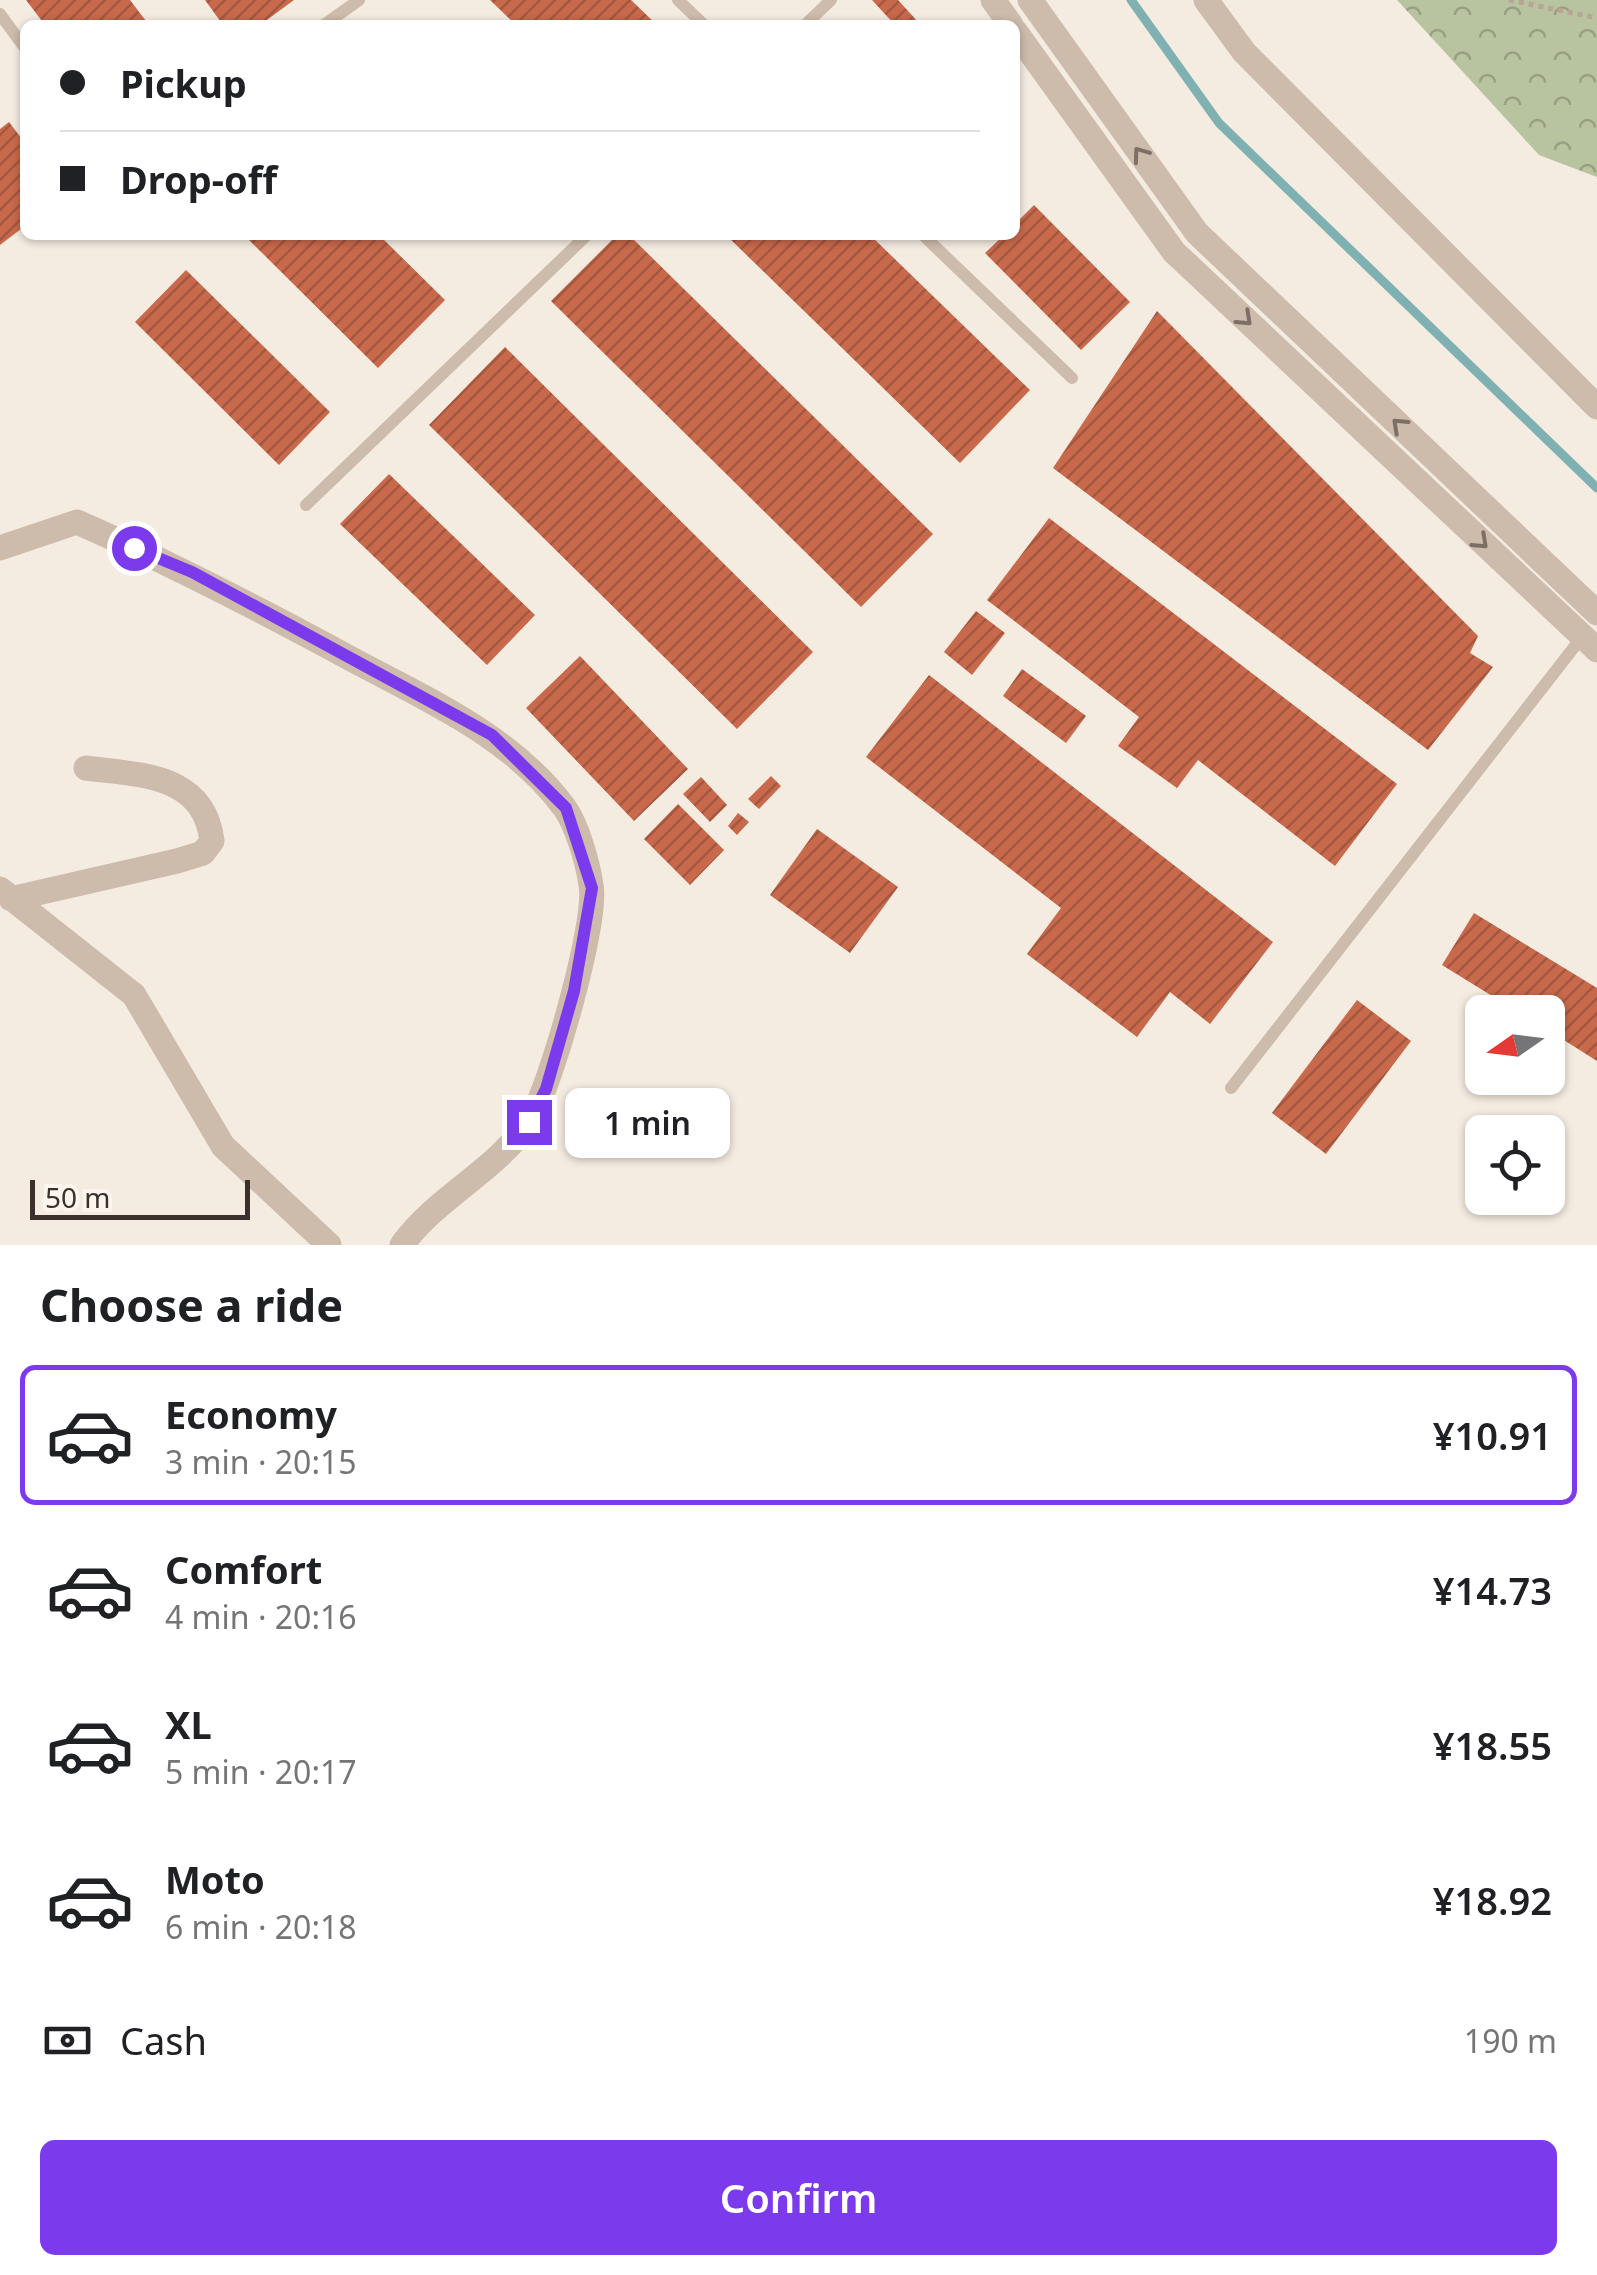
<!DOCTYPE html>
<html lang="en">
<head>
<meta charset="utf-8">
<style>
	:root { --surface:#fff; --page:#f6f6f6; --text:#202124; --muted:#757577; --line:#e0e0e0; --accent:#7c3aed }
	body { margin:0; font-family:"Noto Sans",sans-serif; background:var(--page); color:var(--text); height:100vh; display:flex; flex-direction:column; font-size:38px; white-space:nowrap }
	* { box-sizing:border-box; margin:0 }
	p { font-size:32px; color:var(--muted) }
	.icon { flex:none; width:55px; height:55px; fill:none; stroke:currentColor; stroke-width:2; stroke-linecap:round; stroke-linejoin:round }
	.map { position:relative; height:1245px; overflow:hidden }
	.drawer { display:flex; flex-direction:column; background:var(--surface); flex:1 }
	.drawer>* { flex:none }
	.hud { position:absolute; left:20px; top:20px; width:1000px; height:220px; border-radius:15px; box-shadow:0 2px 8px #0004; display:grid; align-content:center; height:220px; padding:0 40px; background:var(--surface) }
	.needle { width:65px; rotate:256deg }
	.controls { position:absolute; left:1465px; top:995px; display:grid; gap:20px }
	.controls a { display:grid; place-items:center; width:100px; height:100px; border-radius:15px; background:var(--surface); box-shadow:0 2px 8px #0004; font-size:50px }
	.scale { position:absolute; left:30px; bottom:25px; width:220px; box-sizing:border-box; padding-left:10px; border:5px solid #3b302b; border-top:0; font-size:28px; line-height:35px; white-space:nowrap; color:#3b302b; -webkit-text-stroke:8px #fbf5ee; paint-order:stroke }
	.end { position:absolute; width:45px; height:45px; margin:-22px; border:12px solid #7c3aed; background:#fff; box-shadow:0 0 0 5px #fff }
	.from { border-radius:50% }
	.bubble { position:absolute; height:70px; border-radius:15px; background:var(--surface); box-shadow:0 2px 8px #0004; font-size:32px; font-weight:600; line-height:70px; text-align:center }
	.hud b { display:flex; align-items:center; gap:35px; height:95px; font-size:38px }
	.hud b+b { border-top:2px solid var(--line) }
	.hud i { width:25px; height:25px; background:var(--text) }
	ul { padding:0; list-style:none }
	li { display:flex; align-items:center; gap:30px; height:140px; margin:0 20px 15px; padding:0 20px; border:5px solid transparent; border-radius:15px }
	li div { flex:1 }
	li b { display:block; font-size:38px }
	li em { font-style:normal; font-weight:600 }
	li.selected { border-color:var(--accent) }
	li>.icon { width:90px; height:90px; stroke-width:1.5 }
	h2 { padding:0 40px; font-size:45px; line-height:120px }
	.pay { display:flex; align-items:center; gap:25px; height:110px; padding:0 40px; font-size:38px }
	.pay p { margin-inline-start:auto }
	.action { display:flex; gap:20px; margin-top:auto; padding:20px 40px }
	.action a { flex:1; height:115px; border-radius:15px; background:var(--accent); color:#fff; font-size:40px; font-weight:600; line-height:115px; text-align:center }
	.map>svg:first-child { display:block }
	.park { fill:url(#park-crowns) }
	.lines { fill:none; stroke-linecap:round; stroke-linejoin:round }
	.stream { stroke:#7fb0b2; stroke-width:9 }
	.building { fill:url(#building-hatch) }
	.path { stroke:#b9a596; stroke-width:5; stroke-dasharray:5 5; stroke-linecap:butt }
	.service { stroke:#cdbbac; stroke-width:12 }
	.minor { stroke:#cdbbac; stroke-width:25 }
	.tertiary { stroke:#cdbbac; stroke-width:25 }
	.oneway { stroke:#7d6f65 }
	.route { stroke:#7c3aed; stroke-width:12 }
</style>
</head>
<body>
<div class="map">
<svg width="1597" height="1245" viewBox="0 0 1597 1245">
	<defs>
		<pattern id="park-crowns" width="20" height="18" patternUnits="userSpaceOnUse" patternTransform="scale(2.5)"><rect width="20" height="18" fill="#b8c4a0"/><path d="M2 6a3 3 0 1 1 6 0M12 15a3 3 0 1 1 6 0" fill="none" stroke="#97a083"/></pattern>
		<pattern id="building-hatch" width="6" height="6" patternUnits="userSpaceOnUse" patternTransform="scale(2.5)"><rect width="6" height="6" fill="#c8694b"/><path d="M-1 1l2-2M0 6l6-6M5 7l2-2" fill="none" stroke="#a4573f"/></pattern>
	</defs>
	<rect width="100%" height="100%" fill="#f4ebe1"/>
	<path class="park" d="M1397,0H1597V177L1539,155Z"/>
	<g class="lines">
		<path class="stream" d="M1131,0L1219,123L1597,488"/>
	</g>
	<path class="building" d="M26,0H130L149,25H45Z
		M205,0H294L260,25H223Z
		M490,0H631L657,25H516Z
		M872,0H898L919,23L895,25Z
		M9,122L25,143V226L0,245V129Z
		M1034,205L1130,302L1081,350L985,253L1004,235H1015V224Z
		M244,235H379L445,300L378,368Z
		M617,235H629L933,534L861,607L551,301Z
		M726,235H870L1030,390L960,463Z
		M186,270L330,412L279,465L135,322Z
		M1157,311L1478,636L1470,653L1493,667L1428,750L1053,468Z
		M505,347L813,652L737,729L429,425Z
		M389,474L535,615L487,665L340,524Z
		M1049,518L1397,784L1335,866L1198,760L1177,788L1118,746L1139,717L987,600Z
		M976,611L1005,633L972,675L944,652Z
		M580,656L688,769L634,821L526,708Z
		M1022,669L1086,716L1066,743L1003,696Z
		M929,675L1273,942L1210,1024L1170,992L1137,1037L1027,954L1061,908L866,757Z
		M771,776L781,786L759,809L748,799Z
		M701,777L727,805L710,822L683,794Z
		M678,804L724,850L690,885L644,839Z
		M738,813L749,822L737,835L728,826Z
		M817,829L898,887L850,953L770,895Z
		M1474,913L1597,988V1061L1548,1030V1012H1518L1442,965Z
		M1357,1000L1411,1041L1326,1154L1272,1113Z"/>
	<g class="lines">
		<path class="path" d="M1509,0L1597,18"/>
		<path class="service" d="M678,0L704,25
			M0,14L25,48
			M324,25L359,0
			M805,25L831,0
			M923,235L1072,378
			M306,505L587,235
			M1231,1088L1582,637"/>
		<path class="minor" d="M0,548L77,522C173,564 263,611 355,661C430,701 512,737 564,807C577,824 588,864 591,885C598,921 551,1085 531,1118C500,1169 437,1196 402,1245
			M0,889L134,995L223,1146L329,1245
			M11,899L177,861L203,853L212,841C204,774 141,775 86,768"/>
		<path class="tertiary" d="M993,0L1011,25
			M1030,0L1197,233L1597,613
			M1206,0L1244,52L1597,407
			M1015,31L1174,252L1597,650"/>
	</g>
	<defs><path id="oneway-chevron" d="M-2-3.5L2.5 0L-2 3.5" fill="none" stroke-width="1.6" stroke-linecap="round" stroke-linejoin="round" transform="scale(2.5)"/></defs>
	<g class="oneway">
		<use href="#oneway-chevron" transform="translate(1140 154) rotate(-126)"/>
		<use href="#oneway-chevron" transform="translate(1245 319) rotate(43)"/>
		<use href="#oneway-chevron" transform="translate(1399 425) rotate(-137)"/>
		<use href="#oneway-chevron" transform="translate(1481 542) rotate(43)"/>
	</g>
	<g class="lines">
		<path class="route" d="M134,548L192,572L492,735L566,808L592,888L574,991L546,1089L529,1122"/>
	</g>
</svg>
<div class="controls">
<a><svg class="needle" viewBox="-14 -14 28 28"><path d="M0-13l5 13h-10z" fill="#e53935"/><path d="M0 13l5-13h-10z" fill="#757577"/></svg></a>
<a><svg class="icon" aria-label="locate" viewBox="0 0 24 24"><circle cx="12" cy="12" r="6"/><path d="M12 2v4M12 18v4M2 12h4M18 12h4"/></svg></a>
</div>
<div class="scale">50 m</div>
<i class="end from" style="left:134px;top:548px"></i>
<i class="end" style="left:529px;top:1122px"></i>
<div class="bubble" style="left:565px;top:1088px;width:165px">1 min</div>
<div class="hud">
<b><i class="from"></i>Pickup</b>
<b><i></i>Drop-off</b>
</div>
</div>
<section class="drawer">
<h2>Choose a ride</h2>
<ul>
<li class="selected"><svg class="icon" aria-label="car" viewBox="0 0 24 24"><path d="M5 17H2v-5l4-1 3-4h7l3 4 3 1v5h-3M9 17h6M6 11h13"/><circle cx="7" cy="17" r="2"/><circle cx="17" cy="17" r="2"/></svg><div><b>Economy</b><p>3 min · 20:15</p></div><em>¥10.91</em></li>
<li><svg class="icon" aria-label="car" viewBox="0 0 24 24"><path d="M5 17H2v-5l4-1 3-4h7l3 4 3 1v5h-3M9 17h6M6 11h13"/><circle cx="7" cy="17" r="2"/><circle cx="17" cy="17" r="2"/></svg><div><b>Comfort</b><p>4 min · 20:16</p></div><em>¥14.73</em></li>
<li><svg class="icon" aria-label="car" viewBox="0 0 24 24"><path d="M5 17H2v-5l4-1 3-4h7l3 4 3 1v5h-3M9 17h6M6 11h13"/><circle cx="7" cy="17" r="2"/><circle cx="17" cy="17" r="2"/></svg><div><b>XL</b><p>5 min · 20:17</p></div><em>¥18.55</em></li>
<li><svg class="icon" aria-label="car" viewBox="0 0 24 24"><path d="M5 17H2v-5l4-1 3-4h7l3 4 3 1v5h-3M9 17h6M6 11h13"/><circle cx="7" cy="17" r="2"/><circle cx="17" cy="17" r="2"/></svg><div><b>Moto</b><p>6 min · 20:18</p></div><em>¥18.92</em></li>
</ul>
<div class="pay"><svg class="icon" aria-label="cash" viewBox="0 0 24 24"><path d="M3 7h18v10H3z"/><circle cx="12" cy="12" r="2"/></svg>Cash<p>190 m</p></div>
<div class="action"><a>Confirm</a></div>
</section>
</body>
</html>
